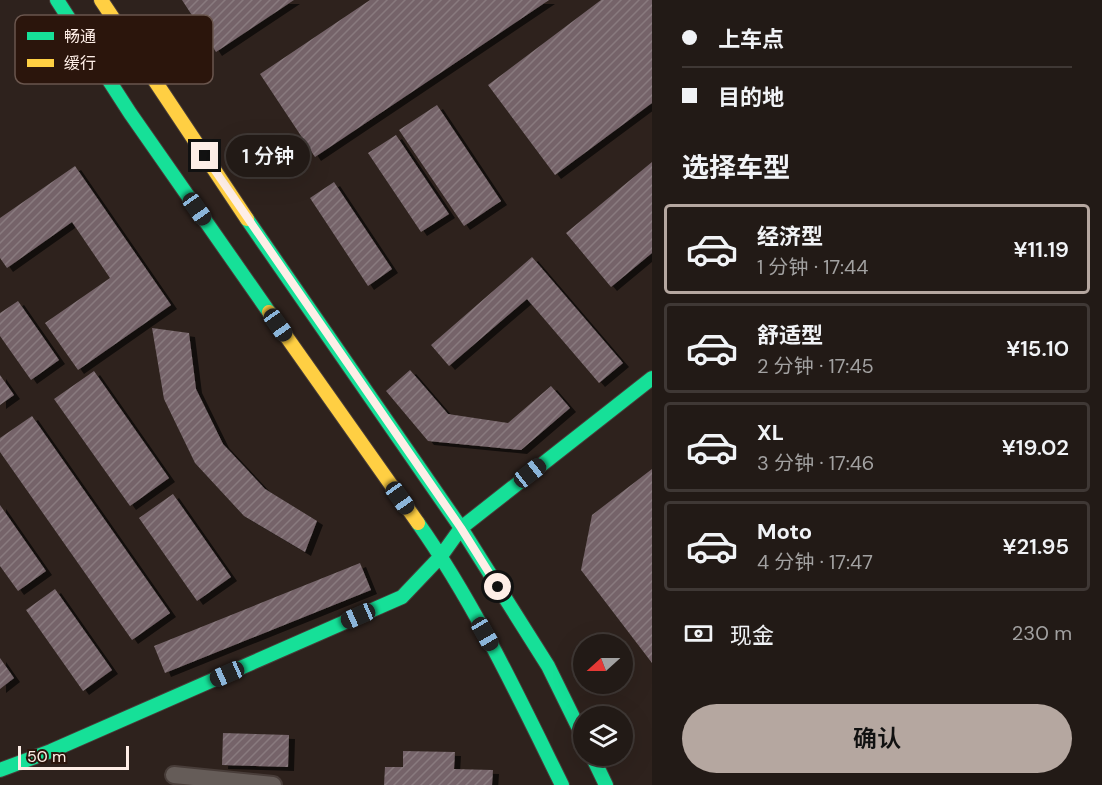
<!DOCTYPE html>
<html lang="zh">
<head>
<meta charset="utf-8">
<style>
	:root { --surface:#221a16; --page:#2e2723; --text:#f1f3f6; --muted:#a2a1a1; --line:#3f3835; --accent:#b5a7a0 }
	body { margin:0; font-family:"DM Sans","Noto Sans SC",sans-serif; background:var(--page); color:var(--text); height:100vh; display:flex; flex-direction:column; font-size:22px; white-space:nowrap }
	* { box-sizing:border-box; margin:0 }
	p { font-size:20px; color:var(--muted) }
	.icon { flex:none; width:33px; height:33px; fill:none; stroke:currentColor; stroke-width:2; stroke-linecap:round; stroke-linejoin:round }
	.map { position:relative; flex:1; overflow:hidden }
	.sheet { display:flex; flex-direction:column; background:var(--surface); width:450px }
	.sheet>* { flex:none }
	.hud { display:grid; align-content:center; height:132px; padding:0 30px; background:var(--surface) }
	.needle { width:39px; rotate:249deg }
	.buttons { position:absolute; left:573px; top:634px; display:grid; gap:12px }
	.buttons a { display:grid; place-items:center; width:60px; height:60px; border-radius:50%; background:var(--surface); box-shadow:0 6px 24px #0002,0 0 0 2px var(--line); font-size:30px }
	.scale { position:absolute; left:18px; bottom:15px; width:111px; box-sizing:border-box; padding-left:6px; border:3px solid #feeee7; border-top:0; font-size:16px; line-height:21px; white-space:nowrap; color:#feeee7; -webkit-text-stroke:4px #2b150c; paint-order:stroke }
	.end { position:absolute; width:27px; height:27px; margin:-14px; border:8px solid #feeee7; background:#111; box-shadow:0 0 0 3px #111 }
	.from { border-radius:50% }
	.bubble { position:absolute; height:42px; border-radius:21px; background:var(--surface); box-shadow:0 6px 24px #0002,0 0 0 2px var(--line); font-size:20px; font-weight:600; line-height:42px; text-align:center }
	.car { position:absolute; width:18px; height:36px; margin:-18px -9px; border-radius:8px; box-shadow:0 0 4px 2px #0007; background:linear-gradient(#222 24%,#8ab4d8 0 40%,#222 0 76%,#8ab4d8 0 86%,#222 0) }
	.hud b { display:flex; align-items:center; gap:21px; height:57px; font-size:22px }
	.hud b+b { border-top:2px solid var(--line) }
	.hud i { width:15px; height:15px; background:var(--text) }
	ul { padding:0; list-style:none }
	li { display:flex; align-items:center; gap:18px; height:90px; margin:0 12px 9px; padding:0 18px; border:3px solid var(--line); border-radius:6px }
	li div { flex:1 }
	li b { display:block; font-size:22px }
	li em { font-style:normal; font-weight:600 }
	li.current { border-color:var(--accent) }
	li>.icon { width:54px; height:54px; stroke-width:1.5 }
	h2 { padding:0 30px; font-size:27px; line-height:72px }
	.pay { display:flex; align-items:center; gap:15px; height:66px; padding:0 30px; font-size:22px }
	.pay p { margin-inline-start:auto }
	.button { display:flex; gap:12px; margin-top:auto; padding:12px 30px }
	.button a { flex:1; height:69px; border-radius:36px; background:var(--accent); color:#111; font-size:24px; font-weight:600; line-height:69px; text-align:center }
	main { display:flex; flex:1; min-height:0 }
	.map>svg:first-child { display:block }
	.building { fill:url(#building-hatch); filter:url(#shadow) }
	.lines { fill:none; stroke-linecap:round; stroke-linejoin:round }
	.street-casing { stroke:#483d39; stroke-width:20 }
	.fast-casing { stroke:#483d39; stroke-width:16 }
	.slow-casing { stroke:#483d39; stroke-width:16 }
	.street { stroke:#655c58; stroke-width:16 }
	.fast { stroke:#16e098; stroke-width:14 }
	.slow { stroke:#ffcf43; stroke-width:14 }
	.route { stroke:#feeee7; stroke-width:8 }
	.key { fill:#2b150c; stroke:#6a564e; stroke-width:1.5 }
	.key-label { font-size:16px; fill:#feeee7 }
</style>
</head>
<body>
<main>
<div class="map">
<svg width="652" height="785" viewBox="0 0 652 785">
	<defs>
		<pattern id="building-hatch" width="6" height="6" patternUnits="userSpaceOnUse" patternTransform="scale(1.5)"><rect width="6" height="6" fill="#746469"/><path d="M-1 1l2-2M0 6l6-6M5 7l2-2" fill="none" stroke="#897a7e"/></pattern>
		<filter id="shadow"><feDropShadow dx="6" dy="4" stdDeviation="0" flood-color="#0009"/></filter>
	</defs>
	<rect width="100%" height="100%" fill="#2e221d"/>
	<path class="building" d="M182,0H294L216,52Z
		M370,0H549L315,157L260,74Z
		M601,0H652V103L555,175L488,85Z
		M437,105L501,201L464,226L399,130Z
		M396,135L449,214L421,232L368,153Z
		M652,162V253L611,287L566,233Z
		M75,166L171,305L78,370L45,323L110,278L72,222L7,268L0,258V218Z
		M334,182L392,269L368,286L310,198Z
		M532,257L623,363L599,383L527,299L449,366L431,345Z
		M18,301L59,360L31,380L0,336V313Z
		M152,328L189,333L196,389L223,444L265,489L317,521L305,552L244,516L195,463L164,399Z
		M410,370L448,414L508,423L551,386L570,408L521,450L428,441L386,391Z
		M94,371L169,478L130,506L54,399Z
		M0,375L14,395L0,405Z
		M32,416L170,613L132,640L0,452V438Z
		M652,469V663L581,570L592,515Z
		M173,494L231,577L197,601L139,518Z
		M0,505L46,571L18,591L0,566Z
		M360,563L371,590L165,673L154,646Z
		M55,589L112,670L83,691L26,610Z
		M0,658L14,678L0,689Z
		M223,733L289,735L288,767L222,765Z
		M403,751L455,752L454,769L493,770L492,785H384L385,767H403Z"/>
	<g class="lines">
		<defs>
			<path id="street" d="M174,775L273,785"/>
			<path id="fast" d="M57,0L130,113L269,312
				M247,219L461,528L548,666L584,739
				M418,523C475,604 518,696 562,785
				M592,756L606,785
				M0,770L51,751L402,597L441,556L461,528L652,378"/>
			<path id="slow" d="M101,0L247,219
				M269,312L418,523"/>
		</defs>
		<use href="#street" class="street-casing"/>
		<use href="#fast" class="fast-casing"/>
		<use href="#slow" class="slow-casing"/>
		<use href="#street" class="street"/>
		<use href="#fast" class="fast"/>
		<use href="#slow" class="slow"/>
	</g>
	<g class="lines">
		<path class="route" d="M205,156L461,528L498,587"/>
	</g>
	<rect x="15" y="15" width="198" height="69" rx="9" class="key"/>
	<rect x="27" y="32" width="27" height="8" fill="#16e098"/>
	<rect x="27" y="59" width="27" height="8" fill="#ffcf43"/>
	<g class="key-label">
		<text x="64" y="42">畅通</text>
		<text x="64" y="69">缓行</text>
	</g>
</svg>
<div class="buttons">
<a><svg class="needle" viewBox="-14 -14 28 28"><path d="M0-13l5 13h-10z" fill="#e53935"/><path d="M0 13l5-13h-10z" fill="#a2a1a1"/></svg></a>
<a><svg class="icon" aria-label="layers" viewBox="0 0 24 24"><path d="M12 4l9 5-9 5-9-5zM3 14l9 5 9-5"/></svg></a>
</div>
<div class="scale">50 m</div>
<i class="end from" style="left:498px;top:587px"></i>
<i class="end" style="left:205px;top:156px"></i>
<div class="bubble" style="left:226px;top:135px;width:84px">1 分钟</div>
<i class="car" style="left:197px;top:209px;rotate:145deg"></i>
<i class="car" style="left:278px;top:325px;rotate:145deg"></i>
<i class="car" style="left:530px;top:473px;rotate:52deg"></i>
<i class="car" style="left:400px;top:498px;rotate:145deg"></i>
<i class="car" style="left:358px;top:616px;rotate:246deg"></i>
<i class="car" style="left:485px;top:634px;rotate:150deg"></i>
<i class="car" style="left:227px;top:674px;rotate:246deg"></i>
</div>
<section class="sheet">
<div class="hud">
<b><i class="from"></i>上车点</b>
<b><i></i>目的地</b>
</div>
<h2>选择车型</h2>
<ul>
<li class="current"><svg class="icon" aria-label="car" viewBox="0 0 24 24"><path d="M5 17H2v-5l4-1 3-4h7l3 4 3 1v5h-3M9 17h6M6 11h13"/><circle cx="7" cy="17" r="2"/><circle cx="17" cy="17" r="2"/></svg><div><b>经济型</b><p>1 分钟 · 17:44</p></div><em>¥11.19</em></li>
<li><svg class="icon" aria-label="car" viewBox="0 0 24 24"><path d="M5 17H2v-5l4-1 3-4h7l3 4 3 1v5h-3M9 17h6M6 11h13"/><circle cx="7" cy="17" r="2"/><circle cx="17" cy="17" r="2"/></svg><div><b>舒适型</b><p>2 分钟 · 17:45</p></div><em>¥15.10</em></li>
<li><svg class="icon" aria-label="car" viewBox="0 0 24 24"><path d="M5 17H2v-5l4-1 3-4h7l3 4 3 1v5h-3M9 17h6M6 11h13"/><circle cx="7" cy="17" r="2"/><circle cx="17" cy="17" r="2"/></svg><div><b>XL</b><p>3 分钟 · 17:46</p></div><em>¥19.02</em></li>
<li><svg class="icon" aria-label="car" viewBox="0 0 24 24"><path d="M5 17H2v-5l4-1 3-4h7l3 4 3 1v5h-3M9 17h6M6 11h13"/><circle cx="7" cy="17" r="2"/><circle cx="17" cy="17" r="2"/></svg><div><b>Moto</b><p>4 分钟 · 17:47</p></div><em>¥21.95</em></li>
</ul>
<div class="pay"><svg class="icon" aria-label="cash" viewBox="0 0 24 24"><path d="M3 7h18v10H3z"/><circle cx="12" cy="12" r="2"/></svg>现金<p>230 m</p></div>
<div class="button"><a>确认</a></div>
</section>
</main>
</body>
</html>
